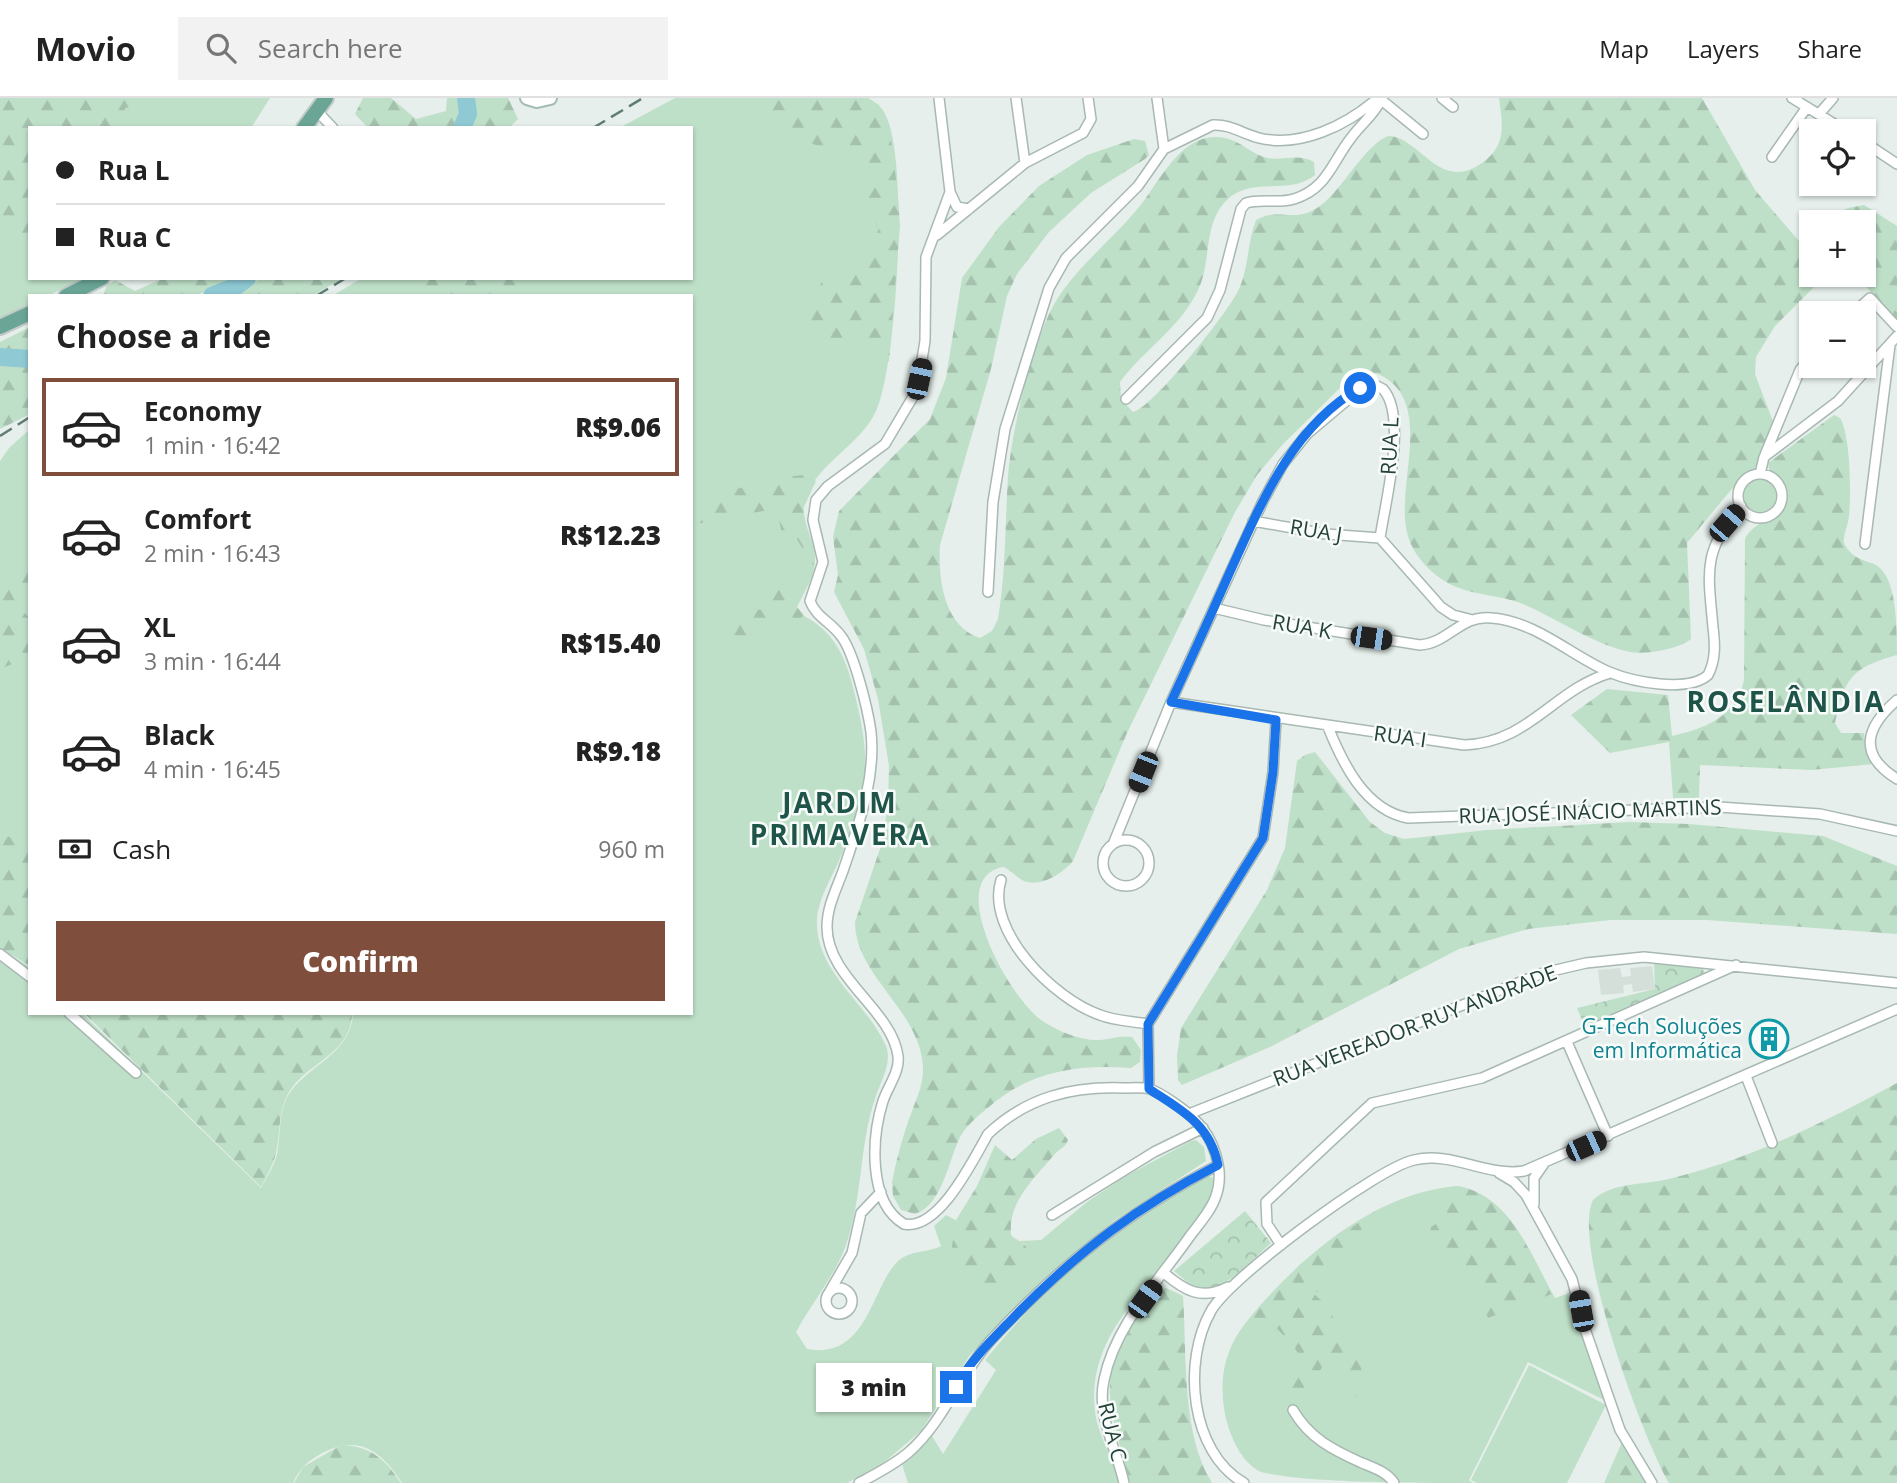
<!DOCTYPE html>
<html lang="en">
<head>
<meta charset="utf-8">
<style>
	:root { --surface:#fff; --page:#f2f2f2; --text:#222; --muted:#767676; --line:#e0e0e0; --accent:#804e3d }
	body { margin:0; font-family:"Open Sans",sans-serif; background:var(--page); color:var(--text); height:100vh; display:flex; flex-direction:column; font-size:26px; white-space:nowrap }
	* { box-sizing:border-box; margin:0 }
	p { font-size:23px; color:var(--muted) }
	.icon { flex:none; width:38px; height:38px; fill:none; stroke:currentColor; stroke-width:2; stroke-linecap:round; stroke-linejoin:round }
	.map { position:relative; flex:1; overflow:hidden }
	.drawer { position:absolute; left:28px; top:196px; width:665px; height:721px; display:flex; flex-direction:column; background:var(--surface); border-radius:0px; box-shadow:0 2px 5px #0004 }
	.drawer>* { flex:none }
	.banner { position:absolute; left:28px; top:28px; width:665px; height:154px; border-radius:0px; box-shadow:0 2px 5px #0004; display:grid; align-content:center; height:154px; padding:0 28px; background:var(--surface) }
	.fabs { position:absolute; left:1799px; top:21px; display:grid; gap:14px }
	.fabs a { display:grid; place-items:center; width:77px; height:77px; border-radius:0px; background:var(--surface); box-shadow:0 2px 5px #0004; font-size:35px }
	.end { position:absolute; width:32px; height:32px; margin:-16px; border:9px solid #1a73e8; background:#fff; box-shadow:0 0 0 4px #fff }
	.from { border-radius:50% }
	.bubble { position:absolute; height:49px; border-radius:0px; background:var(--surface); box-shadow:0 2px 5px #0004; font-size:23px; font-weight:800; line-height:49px; text-align:center }
	.car { position:absolute; width:21px; height:42px; margin:-21px -10px; border-radius:9px; box-shadow:0 0 5px 2px #0007; background:linear-gradient(#222 24%,#8ab4d8 0 40%,#222 0 76%,#8ab4d8 0 86%,#222 0) }
	.banner b { display:flex; align-items:center; gap:24px; height:66px; font-size:26px }
	.banner b+b { border-top:2px solid var(--line) }
	.banner i { width:18px; height:18px; background:var(--text) }
	ul { padding:0; list-style:none }
	li { display:flex; align-items:center; gap:21px; height:98px; margin:0 14px 10px; padding:0 14px; border:4px solid transparent; border-radius:0px }
	li div { flex:1 }
	li b { display:block; font-size:26px }
	li em { font-style:normal; font-weight:800 }
	li.on { border-color:var(--accent) }
	li>.icon { width:63px; height:63px; stroke-width:1.5 }
	h2 { padding:0 28px; font-size:32px; line-height:84px }
	.pay { display:flex; align-items:center; gap:18px; height:77px; padding:0 28px; font-size:26px }
	.pay p { margin-inline-start:auto }
	.action { display:flex; gap:14px; margin-top:auto; padding:14px 28px }
	.action a { flex:1; height:80px; border-radius:0px; background:var(--accent); color:#fff; font-size:28px; font-weight:800; line-height:80px; text-align:center }
	header { display:flex; align-items:center; gap:42px; box-sizing:border-box; height:98px; padding:0 35px; background:var(--surface); border-bottom:2px solid var(--line) }
	header strong { font-size:33px }
	nav { display:flex; gap:38px; margin-inline-start:auto; font-size:24px }
	.search { width:490px; height:63px; background:var(--page); display:flex; align-items:center; gap:18px; box-sizing:border-box; padding:0 24px; border-radius:0px; color:var(--muted); font-size:26px }
	.map>svg:first-child { display:block }
	.built { fill:#d4dfda }
	.grass { fill:#bfe0c8 }
	.forest { fill:url(#forest-firs) }
	.park { fill:url(#park-crowns) }
	.lines { fill:none; stroke-linecap:round; stroke-linejoin:round }
	.river { stroke:#8ec9d4; stroke-width:18 }
	.street-casing { stroke:#a8b8b2; stroke-width:12 }
	.secondary-casing { stroke:#a4bbb3; stroke-width:16 }
	.primary-casing { stroke:#c2cac8; stroke-width:18 }
	.street { stroke:#fff; stroke-width:9 }
	.secondary { stroke:#fff; stroke-width:12 }
	.primary { stroke:#6aa596; stroke-width:14 }
	.rail { stroke:#5f7d75; stroke-width:2.5; stroke-dasharray:14 7; stroke-linecap:butt }
	.route { stroke:#1a73e8; stroke-width:9 }
	.labels { text-anchor:middle; stroke-width:5; stroke-linejoin:round; paint-order:stroke }
	.street-label { font-size:21px; fill:#24423a; stroke:#f7fbf9 }
	.culture-label { font-size:21px; fill:#0d838f; stroke:#f7fbf9; text-anchor:end }
	.district-label { font-size:28px; font-weight:bold; letter-spacing:2px; fill:#1f5548; stroke:#f7fbf9 }
</style>
</head>
<body>
<header>
<strong>Movio</strong>
<div class="search"><svg class="icon" aria-label="search" viewBox="0 0 24 24"><circle cx="10" cy="10" r="6"/><path d="M15 15l6 6"/></svg>Search here</div>
<nav><a>Map</a><a>Layers</a><a>Share</a></nav>
</header>
<div class="map">
<svg width="1897" height="1385" viewBox="0 0 1897 1385">
	<defs>
		<pattern id="forest-firs" width="22" height="20" patternUnits="userSpaceOnUse" patternTransform="scale(1.75)"><rect width="22" height="20" fill="#bfe0c8"/><path d="M5 1l3.5 6h-7zM16 11l3.5 6h-7z" fill="#a4c1ad"/></pattern>
		<pattern id="park-crowns" width="20" height="18" patternUnits="userSpaceOnUse" patternTransform="scale(1.75)"><rect width="20" height="18" fill="#bfe0c8"/><path d="M2 6a3 3 0 1 1 6 0M12 15a3 3 0 1 1 6 0" fill="none" stroke="#a4c1ad"/></pattern>
	</defs>
	<rect width="100%" height="100%" fill="#e6efeb"/>
	<path class="built" d="M1652,868L1655,891L1633,894L1632,886L1623,887L1624,895L1601,897L1598,872L1620,870L1622,879L1631,878L1630,870Z"/>
	<path class="grass" d="M0,0H270L251,30H30V180H83L48,198H30V207L0,221Z
		M675,0H868C874,4 880,7 884,14C910,56 897,267 876,313C861,346 820,364 806,398C797,423 817,441 815,465C814,480 803,496 797,509L799,515C834,533 845,556 854,593C872,665 869,690 841,758C833,778 818,800 817,822C815,873 866,904 885,946C894,963 880,984 875,1001C859,1048 863,1099 846,1147C836,1175 816,1200 801,1225L796,1234L807,1251C867,1262 871,1191 897,1164C909,1152 927,1155 941,1148L934,1128L946,1117L961,1125C948,1149 955,1165 969,1187L1026,1147L1020,1143L1041,1142L1087,1104L1124,1079L1191,1043L1196,1042L1204,1049L1206,1063L1115,1122L1064,1163L970,1257L921,1333L881,1367L847,1385H402C381,1352 357,1335 319,1357C306,1364 299,1372 293,1385H0V851L30,869V915H82L261,1090C267,1079 274,1068 277,1056C281,1036 278,1010 291,993C311,966 352,954 353,915H691V198H332L362,180H691V30H619Z
		M30,331V811L0,814V363L9,350Z
		M1742 398a17 17 0 1 1 34 0a17 17 0 1 1-34 0Z
		M1203,1078L1212,1079L1216,1086C1189,1168 1083,1216 1095,1314C1098,1338 1114,1361 1119,1385H908L902,1366L932,1338L943,1356L996,1272L985,1262C1025,1214 1069,1165 1120,1129C1147,1111 1176,1095 1203,1078Z
		M1458,1088C1512,1099 1530,1156 1555,1200L1572,1194L1604,1302L1528,1264L1469,1382L1473,1385C1421,1385 1304,1385 1261,1374C1243,1365 1234,1346 1228,1328C1221,1305 1220,1276 1229,1254C1236,1234 1251,1218 1265,1202C1315,1147 1382,1094 1458,1088Z
		M1529,1267L1606,1307L1567,1385H1477L1471,1382Z"/>
	<path class="forest" d="M0,0H155L146,6L125,10V16L131,22L129,30H30V163L0,126Z
		M363,0H391L416,21L446,13L447,0H464L466,11L456,30H368L355,16Z
		M474,0H508L518,21L509,30H465L472,15Z
		M759,0H868L879,7L889,26L898,97L900,128L889,264L863,237L834,242L815,240L776,210L807,207L822,184L848,169L875,139L879,130L867,114V104L861,93L864,76L853,52L842,45L827,51L813,46L794,45L789,36L769,27Z
		M1499,0H1702L1755,92L1811,157V177H1818V185L1775,228L1756,259L1755,276L1774,326L1754,373L1731,392L1687,445L1691,541C1679,551 1646,557 1630,554C1595,547 1556,520 1523,506C1498,496 1470,498 1446,484C1433,476 1420,464 1413,450C1386,404 1439,312 1384,279C1372,272 1361,273 1349,281L1283,346L1257,377L1234,416L1127,635L1073,763C1062,776 1039,791 1022,782C1015,778 1011,772 1003,769C942,781 1011,904 1044,924C1060,934 1081,943 1100,942C1111,941 1120,937 1132,939L1141,952L1140,964L1131,970C1078,966 1031,973 990,1008C979,1017 967,1027 960,1039C949,1061 942,1108 915,1116L901,1112L893,1098L892,1084C896,1063 902,1041 909,1021C915,1004 924,987 923,969C920,912 855,878 855,824L883,742L888,704L889,668L878,601L864,551L834,494L838,477L833,439L839,413L930,321L946,280L962,180L999,129L1039,88L1087,57L1134,41L1145,43L1149,57L1145,61L1091,95L1049,134L1017,176L1007,198L991,271L940,447C938,479 943,528 980,540L992,533L998,521C1006,474 1005,425 1008,378C1012,331 1030,257 1050,214C1070,173 1111,144 1139,109C1160,84 1182,31 1225,40C1241,43 1252,57 1268,60C1284,63 1298,55 1314,64L1315,77C1290,98 1254,78 1229,100C1204,122 1211,157 1201,185C1185,227 1145,250 1120,284L1121,301L1133,314C1153,310 1229,213 1239,191C1249,169 1247,145 1256,122C1282,107 1296,130 1326,103C1345,86 1369,43 1389,38C1421,39 1441,100 1487,61C1507,44 1502,23 1499,0Z
		M1864,107L1897,128V222L1855,177H1864V124H1821L1848,110Z
		M164,180H234L195,198H103L107,187L115,182L135,193Z
		M261,180H343L312,198H233Z
		M405,180H531L530,190L524,198H418Z
		M30,229V254L0,256V244Z
		M0,265L30,266V316L0,331Z
		M1834,317L1840,320C1851,338 1851,397 1849,418C1848,428 1843,436 1844,445C1851,459 1860,461 1874,466C1897,476 1897,528 1897,557C1851,570 1845,580 1835,625L1841,635H1864L1866,652L1874,666L1811,672L1700,667L1699,700H1673L1669,644L1610,655L1571,617L1607,591L1668,597L1672,638C1704,631 1736,619 1744,582L1745,441C1753,424 1775,422 1784,405C1785,380 1768,379 1768,365Z
		M768,362L778,367L787,379L802,377L816,383L803,411L814,469L795,438L781,432L778,415L773,411L691,427V412L706,408L730,393L763,383L767,376L762,365Z
		M30,455V485L14,492L19,508L30,521L29,559L0,571V472L18,469L23,463L19,456Z
		M790,486L806,489L797,509L804,517L785,535L783,524C769,536 753,532 737,548L731,547L728,535C740,529 741,520 751,511L764,512L769,493Z
		M1315,654L1370,724L1385,735L1404,741L1487,732L1629,724L1689,726L1823,738L1897,768V836L1707,822H1611L1528,831L1459,851L1270,949L1182,987L1178,982L1177,958L1181,930L1267,792L1285,750L1297,663L1305,657Z
		M0,736L26,744L30,765V868L0,850Z
		M84,915H352C352,956 306,965 289,994C277,1014 281,1038 275,1059C272,1069 266,1079 261,1089Z
		M1897,985V1385H1669C1643,1341 1571,1146 1593,1102C1612,1084 1644,1087 1669,1081C1749,1062 1825,1024 1897,985Z
		M1059,1030L1068,1042C1065,1050 1059,1051 1054,1057C1034,1081 1008,1103 1011,1137C1016,1143 1025,1143 1027,1151C1034,1172 1001,1200 981,1195C968,1192 952,1164 952,1151C952,1141 956,1133 960,1125L956,1122L977,1088L995,1047L1012,1062L1036,1041Z
		M1458,1088C1511,1099 1528,1153 1552,1196L1488,1220L1479,1198L1465,1176L1430,1139L1431,1129L1450,1117L1440,1107L1442,1090Z
		M1375,1113L1355,1141L1349,1163C1335,1172 1328,1186 1314,1196L1330,1210L1336,1228L1357,1247L1366,1296L1360,1300L1356,1298L1337,1264L1328,1260L1306,1295L1293,1303L1289,1300L1286,1289L1298,1274L1309,1271C1302,1259 1277,1225 1263,1222C1258,1222 1251,1224 1246,1225L1303,1164Z
		M1166,1190L1183,1198C1187,1256 1181,1335 1212,1385H1130C1113,1317 1091,1278 1139,1214C1147,1204 1153,1192 1166,1190Z
		M1622,1344L1647,1385H1604Z
		M341,1347C371,1348 385,1361 401,1385H294L303,1369Z"/>
	<path class="park" d="M1654,863L1702,869L1706,879L1587,934L1577,910L1655,891Z
		M1245,1113L1271,1145C1256,1158 1223,1195 1202,1191C1192,1190 1182,1179 1174,1173Z"/>
	<g class="lines">
		<path class="river" d="M462,30L468,16L466,0
			M212,198L235,189L247,180
			M0,259L30,261"/>
		<defs>
			<path id="street" d="M939,0L950,94L957,109L969,111
				M1016,0L1025,65
				M1379,0L1423,36
				M1442,0L1453,9
				M1792,0L1846,33
				M317,13L333,30
				M1819,16L1833,0
				M1864,44L1897,66
				M1164,51L1213,27C1230,26 1243,36 1259,40C1301,50 1347,27 1378,0
				M1772,59L1807,9
				M950,94L926,159L925,243L917,292L885,346L828,388L816,402L813,422L823,464L810,503C816,519 831,524 841,538C854,554 868,612 871,634C876,682 858,728 843,773C836,792 827,809 827,829C827,880 892,912 898,958C900,974 888,988 883,1003C872,1038 867,1104 904,1126C939,1133 973,1062 988,1036C1027,999 1072,988 1124,990C1132,990 1143,989 1150,991C1164,997 1184,1011 1194,1021C1214,1039 1225,1073 1216,1098C1211,1113 1199,1126 1190,1138C1158,1184 1115,1227 1104,1282C1096,1318 1117,1351 1124,1385
				M937,137L1025,65L1083,35L1091,21L1088,0
				M1853,215L1870,200L1897,229
				M1126,301L1207,220L1220,192L1241,111L1246,105C1262,100 1278,106 1294,101C1327,91 1332,64 1351,40C1361,26 1373,18 1381,2
				M1765,357L1800,272L1811,258
				M1760,376L1764,359L1838,303L1897,238
				M1738 398a22 22 0 1 1 44 0a22 22 0 1 1-44 0Z
				M1253,423L1326,436L1380,440
				M1865,446L1890,247
				M988,494L993,404L1005,331L1049,190L1066,160L1138,88L1164,51L1157,0
				M1214,510L1264,522L1420,547C1449,545 1461,516 1492,520C1537,524 1570,557 1609,574C1633,584 1688,595 1708,577C1716,562 1715,546 1713,529C1708,474 1702,453 1741,408
				M1897,602C1866,629 1857,656 1897,681
				M1171,604L1464,647C1529,645 1553,592 1610,575
				M1328,629C1343,666 1365,712 1408,720L1719,709L1820,716L1897,733
				M1103 765a23 23 0 1 1 46 0a23 23 0 1 1-46 0Z
				M1114,744L1171,604L1263,403L1283,366L1307,336L1364,288L1373,286L1383,291C1408,319 1385,405 1380,440L1441,509L1453,517L1469,521
				M1001,782C985,833 1054,901 1100,917C1115,923 1132,923 1148,926
				M0,856L30,879
				M69,915L136,975
				M1567,944L1608,1038
				M1746,978L1772,1045
				M1149,991L1148,926L1263,740L1273,674L1276,622
				M1189,1016L1543,875L1586,865L1644,859L1897,885
				M1499,1075L1514,1084L1526,1097L1572,1181L1584,1228L1620,1332L1652,1385
				M1534,1106V1080L1543,1067
				M1052,1117L1154,1054L1203,1030
				M1281,1147L1267,1126L1266,1104L1372,1005L1482,980L1736,867
				M1164,1175C1184,1192 1201,1203 1228,1189
				M826 1203a13 13 0 1 1 26 0a13 13 0 1 1-26 0Z
				M830,1193L852,1155L861,1115L881,1094
				M1293,1312C1309,1340 1333,1352 1362,1365C1374,1370 1387,1374 1394,1385
				M859,1385C876,1376 894,1367 909,1354C944,1323 960,1276 991,1242C1062,1166 1126,1115 1218,1067
				M1244,1385C1190,1354 1182,1264 1211,1213C1229,1180 1377,1070 1414,1062C1453,1053 1486,1079 1524,1073L1897,911"/>
			<path id="secondary" d="M527,0L537,3L550,0"/>
			<path id="primary" d="M304,30L326,0
				M66,198L102,180
				M0,229L30,215"/>
		</defs>
		<use href="#street" class="street-casing"/>
		<use href="#secondary" class="secondary-casing"/>
		<use href="#primary" class="primary-casing"/>
		<use href="#street" class="street"/>
		<use href="#secondary" class="secondary"/>
		<use href="#primary" class="primary"/>
		<path class="rail" d="M593,30L643,0
			M316,198L346,180
			M0,338L30,319"/>
	</g>
	<g class="lines">
		<path class="route" d="M956,1289C971,1261 995,1239 1017,1216C1081,1151 1137,1109 1218,1067C1210,1026 1181,1012 1149,991L1148,926L1263,740L1273,674L1276,622L1171,604C1191,561 1210,519 1229,476C1260,408 1291,329 1360,290"/>
	</g>
	<defs>
		<symbol id="building-ring" viewBox="-11 -11 22 22"><circle r="9.5" fill="#f7fbf9" stroke="#0f9aa8" stroke-width="1.5"/><path d="M-4-6H4V6H1V3H-1V6H-4ZM-2.5-4.3h1.7v1.8h-1.7ZM.8-4.3h1.7v1.8H.8ZM-2.5-1h1.7V.8h-1.7ZM.8-1h1.7V.8H.8Z" fill="#0f9aa8"/></symbol>
	</defs>
	<g fill-rule="evenodd">
		<use href="#building-ring" x="1747" y="919" width="44" height="44"/>
	</g>
	<g class="labels">
		<g class="street-label">
			<text transform="translate(1390 348) rotate(-87)" y="7">RUA L</text>
			<text transform="translate(1316 433) rotate(9)" y="7">RUA J</text>
			<text transform="translate(1302 529) rotate(10)" y="7">RUA K</text>
			<text transform="translate(1400 639) rotate(8)" y="7">RUA I</text>
			<text transform="translate(1590 714) rotate(-2)" y="7">RUA JOSÉ INÁCIO MARTINS</text>
			<text transform="translate(1415 928) rotate(-21)" y="7">RUA VEREADOR RUY ANDRADE</text>
			<text transform="translate(1112 1334) rotate(76)" y="7">RUA C</text>
		</g>
		<g class="culture-label">
			<text x="1742" y="936">G-Tech Soluções<tspan x="1742" dy="24">em Informática</tspan></text>
		</g>
		<g class="district-label">
			<text x="1786" y="614">ROSELÂNDIA</text>
			<text x="840" y="715">JARDIM<tspan x="840" dy="32">PRIMAVERA</tspan></text>
		</g>
	</g>
</svg>
<div class="fabs">
<a><svg class="icon" aria-label="locate" viewBox="0 0 24 24"><circle cx="12" cy="12" r="6"/><path d="M12 2v4M12 18v4M2 12h4M18 12h4"/></svg></a>
<a>+</a>
<a>−</a>
</div>
<i class="end from" style="left:1360px;top:290px"></i>
<i class="end" style="left:956px;top:1289px"></i>
<div class="bubble" style="left:816px;top:1265px;width:116px">3 min</div>
<i class="car" style="left:919px;top:281px;rotate:12deg"></i>
<i class="car" style="left:1727px;top:425px;rotate:41deg"></i>
<i class="car" style="left:1371px;top:540px;rotate:98deg"></i>
<i class="car" style="left:1143px;top:674px;rotate:202deg"></i>
<i class="car" style="left:1586px;top:1048px;rotate:66deg"></i>
<i class="car" style="left:1145px;top:1201px;rotate:36deg"></i>
<i class="car" style="left:1581px;top:1213px;rotate:350deg"></i>
<div class="banner">
<b><i class="from"></i>Rua L</b>
<b><i></i>Rua C</b>
</div>
<section class="drawer">
<h2>Choose a ride</h2>
<ul>
<li class="on"><svg class="icon" aria-label="car" viewBox="0 0 24 24"><path d="M5 17H2v-5l4-1 3-4h7l3 4 3 1v5h-3M9 17h6M6 11h13"/><circle cx="7" cy="17" r="2"/><circle cx="17" cy="17" r="2"/></svg><div><b>Economy</b><p>1 min · 16:42</p></div><em>R$9.06</em></li>
<li><svg class="icon" aria-label="car" viewBox="0 0 24 24"><path d="M5 17H2v-5l4-1 3-4h7l3 4 3 1v5h-3M9 17h6M6 11h13"/><circle cx="7" cy="17" r="2"/><circle cx="17" cy="17" r="2"/></svg><div><b>Comfort</b><p>2 min · 16:43</p></div><em>R$12.23</em></li>
<li><svg class="icon" aria-label="car" viewBox="0 0 24 24"><path d="M5 17H2v-5l4-1 3-4h7l3 4 3 1v5h-3M9 17h6M6 11h13"/><circle cx="7" cy="17" r="2"/><circle cx="17" cy="17" r="2"/></svg><div><b>XL</b><p>3 min · 16:44</p></div><em>R$15.40</em></li>
<li><svg class="icon" aria-label="car" viewBox="0 0 24 24"><path d="M5 17H2v-5l4-1 3-4h7l3 4 3 1v5h-3M9 17h6M6 11h13"/><circle cx="7" cy="17" r="2"/><circle cx="17" cy="17" r="2"/></svg><div><b>Black</b><p>4 min · 16:45</p></div><em>R$9.18</em></li>
</ul>
<div class="pay"><svg class="icon" aria-label="cash" viewBox="0 0 24 24"><path d="M3 7h18v10H3z"/><circle cx="12" cy="12" r="2"/></svg>Cash<p>960 m</p></div>
<div class="action"><a>Confirm</a></div>
</section>
</div>
</body>
</html>
